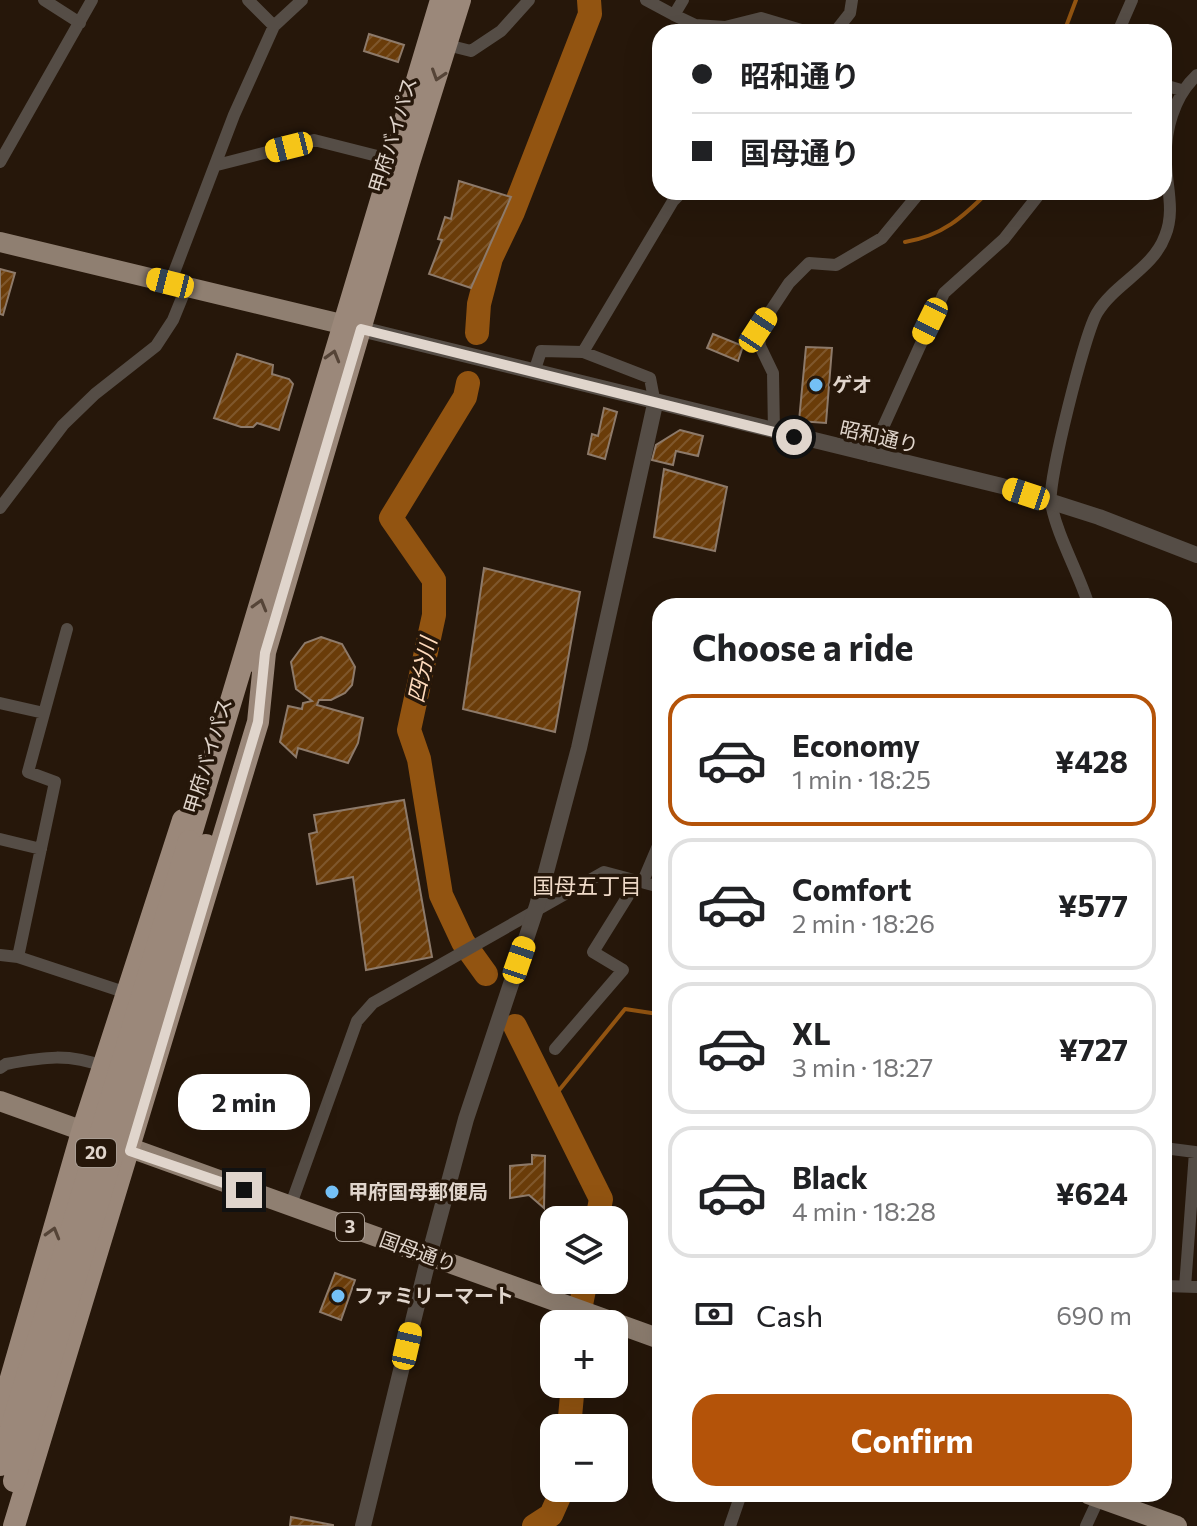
<!DOCTYPE html>
<html lang="en">
<head>
<meta charset="utf-8">
<style>
	:root { --surface:#fff; --page:#f6f6f6; --text:#202124; --muted:#757577; --line:#e0e0e0; --accent:#b45309 }
	body { margin:0; font-family:Commissioner,"Noto Sans JP",sans-serif; background:var(--page); color:var(--text); height:100vh; display:flex; flex-direction:column; font-size:30px; white-space:nowrap }
	* { box-sizing:border-box; margin:0 }
	p { font-size:26px; color:var(--muted) }
	.icon { flex:none; width:44px; height:44px; fill:none; stroke:currentColor; stroke-width:2; stroke-linecap:round; stroke-linejoin:round }
	.map { position:relative; flex:1; overflow:hidden }
	.panel { position:absolute; left:652px; top:598px; width:520px; height:904px; display:flex; flex-direction:column; background:var(--surface); border-radius:24px; box-shadow:0 8px 32px #0002 }
	.panel>* { flex:none }
	.guide { position:absolute; left:652px; top:24px; width:520px; height:176px; border-radius:24px; box-shadow:0 8px 32px #0002; display:grid; align-content:center; height:176px; padding:0 40px; background:var(--surface) }
	.buttons { position:absolute; left:540px; top:1206px; display:grid; gap:16px }
	.buttons a { display:grid; place-items:center; width:88px; height:88px; border-radius:16px; background:var(--surface); box-shadow:0 8px 32px #0002; font-size:40px }
	.end { position:absolute; width:36px; height:36px; margin:-18px; border:10px solid #e0d5cc; background:#111; box-shadow:0 0 0 4px #111 }
	.from { border-radius:50% }
	.bubble { position:absolute; height:56px; border-radius:24px; background:var(--surface); box-shadow:0 8px 32px #0002; font-size:26px; font-weight:700; line-height:56px; text-align:center }
	.car { position:absolute; width:24px; height:48px; margin:-24px -12px; border-radius:10px; box-shadow:0 0 6px 2px #0007; background:linear-gradient(#f5c518 24%,#345 0 40%,#f5c518 0 76%,#345 0 86%,#f5c518 0) }
	.guide b { display:flex; align-items:center; gap:28px; height:76px; font-size:30px }
	.guide b+b { border-top:2px solid var(--line) }
	.guide i { width:20px; height:20px; background:var(--text) }
	ul { padding:0; list-style:none }
	li { display:flex; align-items:center; gap:24px; height:132px; margin:0 16px 12px; padding:0 24px; border:4px solid var(--line); border-radius:24px }
	li div { flex:1 }
	li b { display:block; font-size:30px }
	li em { font-style:normal; font-weight:700 }
	li.current { border-color:var(--accent) }
	li>.icon { width:72px; height:72px; stroke-width:1.5 }
	h2 { padding:0 40px; font-size:36px; line-height:96px }
	.pay { display:flex; align-items:center; gap:20px; height:88px; padding:0 40px; font-size:30px }
	.pay p { margin-inline-start:auto }
	.cta { display:flex; gap:16px; margin-top:auto; padding:16px 40px }
	.cta a { flex:1; height:92px; border-radius:24px; background:var(--accent); color:#fff; font-size:32px; font-weight:700; line-height:92px; text-align:center }
	.map>svg:first-child { display:block }
	.lines { fill:none; stroke-linecap:round; stroke-linejoin:round }
	.stream { stroke:#925411; stroke-width:4 }
	.river { stroke:#925411; stroke-width:24 }
	.building { fill:url(#building-hatch); stroke:#8d7a6a; stroke-width:2 }
	.minor { stroke:#554d46; stroke-width:12 }
	.tertiary { stroke:#554d46; stroke-width:16 }
	.primary { stroke:#8f7f71; stroke-width:20 }
	.trunk { stroke:#9b887a; stroke-width:22 }
	.trunk-bridge { stroke:#9b887a; stroke-width:22 }
	.oneway { stroke:#554437 }
	.route { stroke:#e0d5cc; stroke-width:10 }
	.poi-dot { fill:#74c0f6; stroke:#26170a; stroke-width:3 }
	.labels { text-anchor:middle; stroke-width:7; stroke-linejoin:round; paint-order:stroke }
	.shield { fill:#26170a; stroke:#a89c92; stroke-width:2 }
	.shield-label { font-size:18px; font-weight:bold; fill:#e0d5cc }
	.street-label { font-size:20px; fill:#e0d5cc; stroke:#26170a }
	.poi-label { font-size:20px; font-weight:bold; fill:#e0d5cc; stroke:#26170a; text-anchor:start }
	.water-label { font-size:22px; font-style:italic; fill:#ffdbbd; stroke:#26170a }
	.neighbourhood-label { font-size:22px; fill:#f0dbc9; stroke:#26170a }
</style>
</head>
<body>
<div class="map">
<svg width="1197" height="1526" viewBox="0 0 1197 1526">
	<defs>
		<pattern id="building-hatch" width="6" height="6" patternUnits="userSpaceOnUse" patternTransform="scale(2)"><rect width="6" height="6" fill="#6a3c09"/><path d="M-1 1l2-2M0 6l6-6M5 7l2-2" fill="none" stroke="#7f572c"/></pattern>
	</defs>
	<rect width="100%" height="100%" fill="#26170a"/>
	<g class="lines">
		<path class="stream" d="M1064,32L1076,0
			M905,242C942,236 963,217 988,192
			M774,606L775,601
			M552,1099L625,1009L658,1014L660,1006"/>
		<path class="river" d="M477,333L479,304L491,258L513,212L590,14L589,0
			M468,383L465,397L391,518L434,580V615L409,730L419,759L441,895L463,942L486,974
			M515,1026L601,1199L597,1220
			M577,1324L586,1280
			M569,1428L573,1384
			M534,1526L551,1515L563,1488"/>
	</g>
	<path class="building" d="M369,34L404,45L398,62L364,51Z
		M459,181L511,197L471,288L429,274L442,240L438,239L445,217L451,219Z
		M0,269L15,273L3,315L0,314Z
		M713,334L743,346L738,361L707,348Z
		M806,347L832,348L826,423L799,421Z
		M237,354L273,365L272,374L289,379L293,384L279,430L257,423L253,427H241L214,418Z
		M604,408L617,412L605,459L588,454L592,434L598,436Z
		M680,430L703,436L698,456L676,451L673,465L652,460L656,445Z
		M664,469L727,487L715,551L654,537Z
		M484,568L580,592L555,732L463,709Z
		M321,637L342,644L355,667L352,685L345,693L331,700H319L317,705L363,718L358,743L348,763L298,748L296,757L280,742L288,706L302,709L303,703L312,701L296,689L291,662L305,643Z
		M404,800L432,957L366,970L353,877L317,884L309,834L317,832L314,815Z
		M532,1155L545,1156L544,1208L529,1195L510,1198V1166L532,1164Z
		M335,1273L355,1280L341,1320L320,1312Z
		M291,1517L333,1525V1526H290Z"/>
	<g class="lines">
		<path class="minor" d="M44,0L80,23
			M248,0L274,26
			M646,0L674,15
			M683,0L674,15L695,25L725,27L761,18L808,32
			M835,32L850,13L852,0
			M1118,32L1132,0
			M447,45L471,51L501,31L529,0
			M1164,85L1181,90
			M0,162L92,0
			M217,165L314,140L393,160
			M170,283L234,115L274,26L302,0
			M583,352L673,201L682,192
			M534,372L541,351L583,352L650,378L655,404
			M774,432L773,373L760,346L758,330L789,283L809,263L836,265L882,238L920,192
			M870,456L944,293L1004,239L1041,192
			M0,508L63,425L95,394L156,346L173,320L186,288
			M1089,606C1079,573 1057,536 1051,503C1047,483 1085,333 1097,313C1114,284 1153,269 1165,236C1175,212 1167,188 1166,164C1164,131 1174,96 1197,75
			M0,703L44,713
			M0,839L41,849
			M643,881L660,841
			M0,955L18,957L127,993
			M18,957L55,782L28,772L67,629
			M555,1049L623,970L593,952L636,883
			M0,1068L6,1064C44,1057 69,1053 105,1067
			M1164,1148L1195,1152L1185,1287
			M290,1207L357,1021L373,1003L604,872L660,887
			M1164,1286L1197,1287
			M730,1526L741,1494
			M1086,1526L1099,1498"/>
		<path class="tertiary" d="M361,329L1002,486L1099,517L1197,555
			M363,1526L429,1256L466,1119L537,906L579,748L655,404"/>
		<path class="primary" d="M0,242L358,328
			M0,1101L660,1339
			M1088,1494L1177,1526"/>
		<path class="trunk" d="M261,666L409,163L460,0
			M189,841L441,0
			M0,1416L82,1132L183,820
			M14,1526L258,722L265,653"/>
		<path class="trunk-bridge" d="M0,1465L189,841
			M14,1481L206,845"/>
	</g>
	<defs><path id="oneway-chevron" d="M-2-3.5L2.5 0L-2 3.5" fill="none" stroke-width="1.6" stroke-linecap="round" stroke-linejoin="round" transform="scale(2)"/></defs>
	<g class="oneway">
		<use href="#oneway-chevron" transform="translate(438 75) rotate(108)"/>
		<use href="#oneway-chevron" transform="translate(333 356) rotate(-74)"/>
		<use href="#oneway-chevron" transform="translate(260 605) rotate(-74)"/>
		<use href="#oneway-chevron" transform="translate(53 1233) rotate(-74)"/>
	</g>
	<g class="lines">
		<path class="route" d="M244,1190L130,1151L258,722L265,653L361,329L794,437"/>
	</g>
	<g class="poi-dot">
		<circle cx="816" cy="385" r="8"/>
		<circle cx="332" cy="1192" r="8"/>
		<circle cx="338" cy="1296" r="8"/>
	</g>
	<g class="labels">
		<g class="shield">
			<rect x="76" y="1139" width="40" height="28" rx="6"/>
			<rect x="336" y="1213" width="28" height="28" rx="6"/>
		</g>
		<g class="shield-label">
			<text x="96" y="1159">20</text>
			<text x="350" y="1233">3</text>
		</g>
		<g class="street-label">
			<text transform="translate(393 135) rotate(-73)" y="7">甲府バイパス</text>
			<text transform="translate(879 437) rotate(13)" y="7">昭和通り</text>
			<text transform="translate(208 756) rotate(-73)" y="7">甲府バイパス</text>
			<text transform="translate(418 1252) rotate(20)" y="7">国母通り</text>
		</g>
		<g class="poi-label">
			<text x="832" y="392">ゲオ</text>
			<text x="348" y="1199">甲府国母郵便局</text>
			<text x="354" y="1303">ファミリーマート</text>
		</g>
		<g class="water-label">
			<text transform="translate(422 670) rotate(-78)" y="8">四分川</text>
		</g>
		<g class="neighbourhood-label">
			<text x="587" y="894">国母五丁目</text>
		</g>
	</g>
</svg>
<div class="buttons">
<a><svg class="icon" aria-label="layers" viewBox="0 0 24 24"><path d="M12 4l9 5-9 5-9-5zM3 14l9 5 9-5"/></svg></a>
<a>+</a>
<a>−</a>
</div>
<i class="end from" style="left:794px;top:437px"></i>
<i class="end" style="left:244px;top:1190px"></i>
<div class="bubble" style="left:178px;top:1074px;width:132px">2 min</div>
<i class="car" style="left:289px;top:147px;rotate:256deg"></i>
<i class="car" style="left:170px;top:283px;rotate:284deg"></i>
<i class="car" style="left:930px;top:321px;rotate:206deg"></i>
<i class="car" style="left:758px;top:330px;rotate:33deg"></i>
<i class="car" style="left:1026px;top:494px;rotate:288deg"></i>
<i class="car" style="left:519px;top:960px;rotate:19deg"></i>
<i class="car" style="left:407px;top:1346px;rotate:13deg"></i>
<div class="guide">
<b><i class="from"></i>昭和通り</b>
<b><i></i>国母通り</b>
</div>
<section class="panel">
<h2>Choose a ride</h2>
<ul>
<li class="current"><svg class="icon" aria-label="car" viewBox="0 0 24 24"><path d="M5 17H2v-5l4-1 3-4h7l3 4 3 1v5h-3M9 17h6M6 11h13"/><circle cx="7" cy="17" r="2"/><circle cx="17" cy="17" r="2"/></svg><div><b>Economy</b><p>1 min · 18:25</p></div><em>¥428</em></li>
<li><svg class="icon" aria-label="car" viewBox="0 0 24 24"><path d="M5 17H2v-5l4-1 3-4h7l3 4 3 1v5h-3M9 17h6M6 11h13"/><circle cx="7" cy="17" r="2"/><circle cx="17" cy="17" r="2"/></svg><div><b>Comfort</b><p>2 min · 18:26</p></div><em>¥577</em></li>
<li><svg class="icon" aria-label="car" viewBox="0 0 24 24"><path d="M5 17H2v-5l4-1 3-4h7l3 4 3 1v5h-3M9 17h6M6 11h13"/><circle cx="7" cy="17" r="2"/><circle cx="17" cy="17" r="2"/></svg><div><b>XL</b><p>3 min · 18:27</p></div><em>¥727</em></li>
<li><svg class="icon" aria-label="car" viewBox="0 0 24 24"><path d="M5 17H2v-5l4-1 3-4h7l3 4 3 1v5h-3M9 17h6M6 11h13"/><circle cx="7" cy="17" r="2"/><circle cx="17" cy="17" r="2"/></svg><div><b>Black</b><p>4 min · 18:28</p></div><em>¥624</em></li>
</ul>
<div class="pay"><svg class="icon" aria-label="cash" viewBox="0 0 24 24"><path d="M3 7h18v10H3z"/><circle cx="12" cy="12" r="2"/></svg>Cash<p>690 m</p></div>
<div class="cta"><a>Confirm</a></div>
</section>
</div>
</body>
</html>
